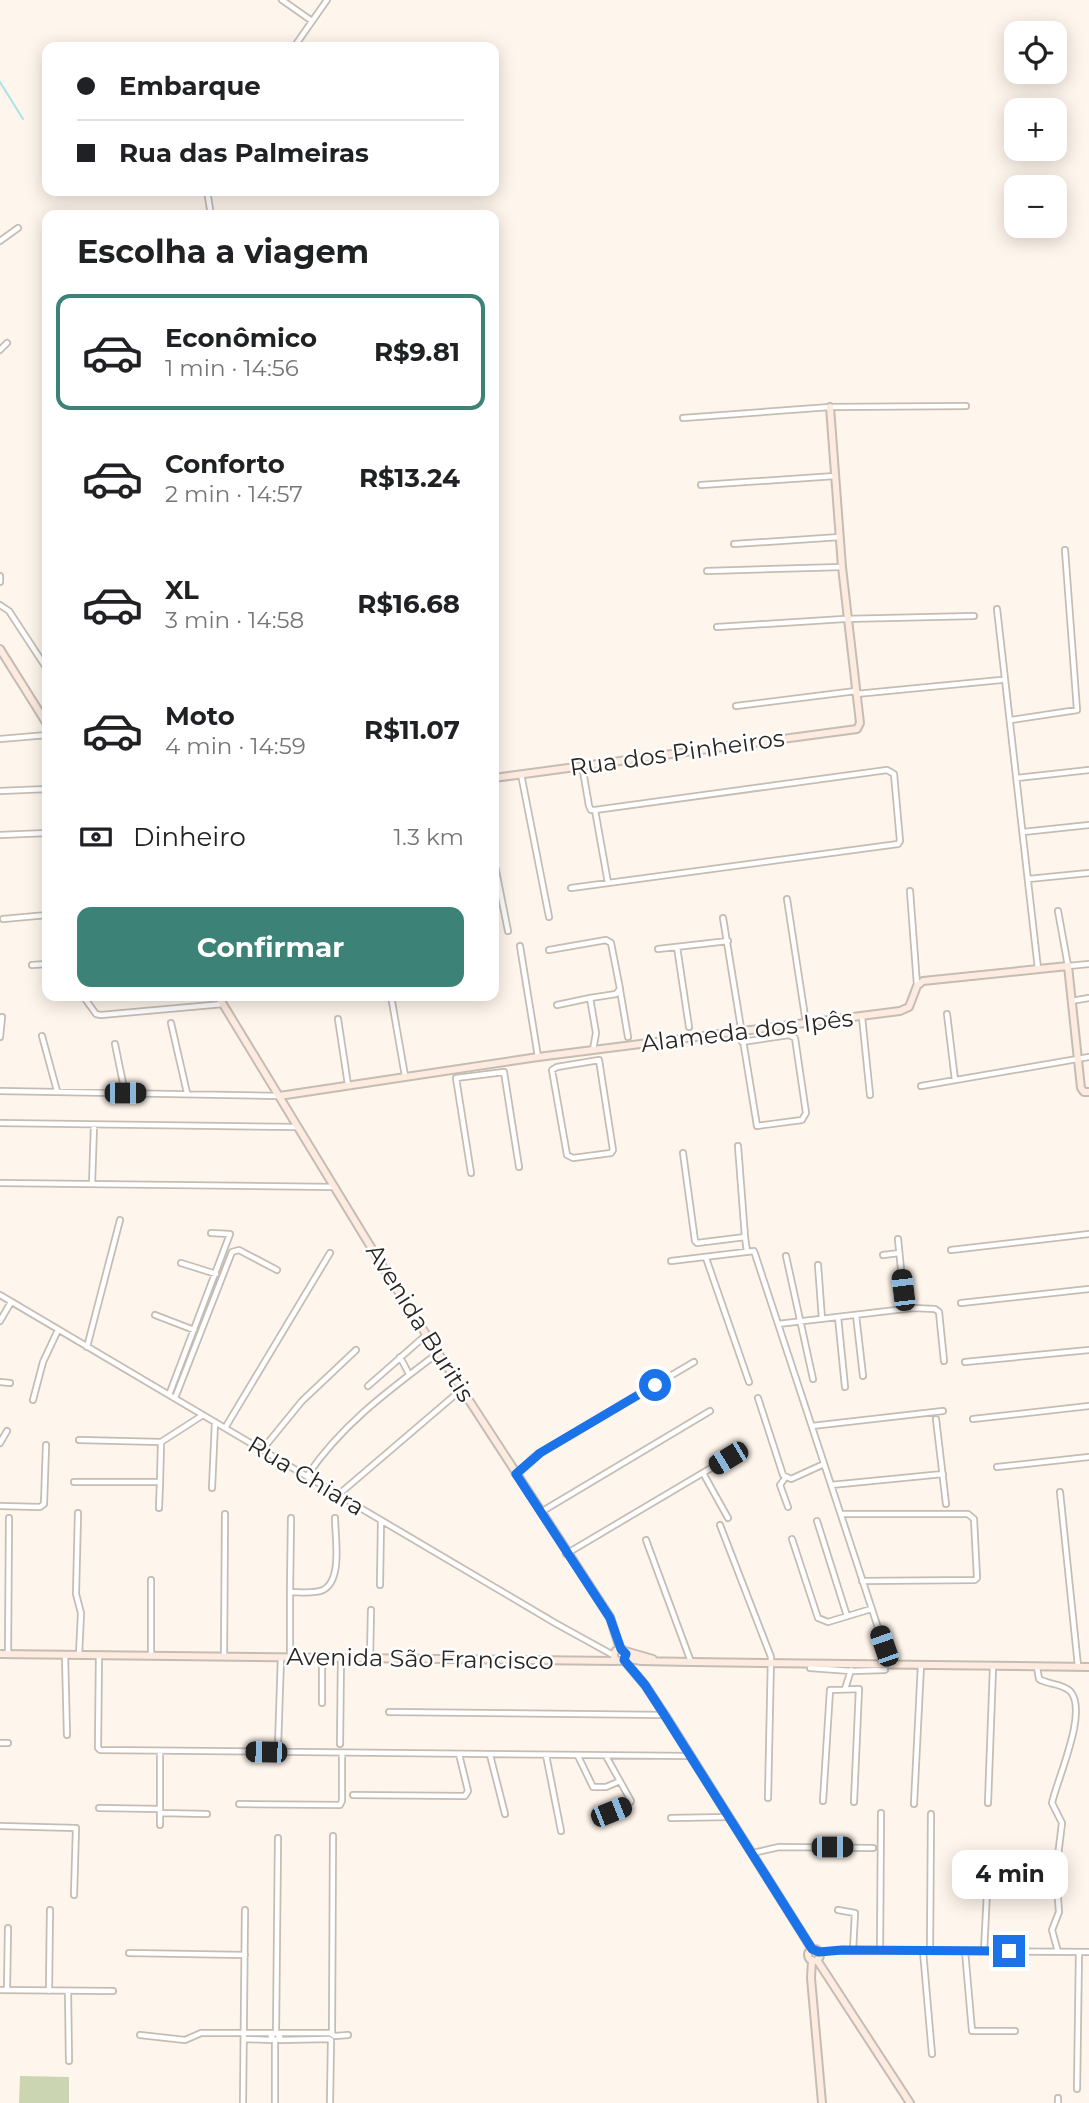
<!DOCTYPE html>
<html lang="pt">
<head>
<meta charset="utf-8">
<style>
	:root { --surface:#fff; --page:#f2f2f2; --text:#202124; --muted:#757577; --line:#e0e0e0; --accent:#3d8277 }
	body { margin:0; font-family:Montserrat,sans-serif; background:var(--page); color:var(--text); height:100vh; display:flex; flex-direction:column; font-size:26px; white-space:nowrap }
	* { box-sizing:border-box; margin:0 }
	p { font-size:23px; color:var(--muted) }
	.icon { flex:none; width:38px; height:38px; fill:none; stroke:currentColor; stroke-width:2; stroke-linecap:round; stroke-linejoin:round }
	.map { position:relative; flex:1; overflow:hidden }
	.sheet { position:absolute; left:42px; top:210px; width:457px; height:791px; display:flex; flex-direction:column; background:var(--surface); border-radius:14px; box-shadow:0 4px 18px #0003 }
	.sheet>* { flex:none }
	.banner { position:absolute; left:42px; top:42px; width:457px; height:154px; border-radius:14px; box-shadow:0 4px 18px #0003; display:grid; align-content:center; height:154px; padding:0 35px; background:var(--surface) }
	.buttons { position:absolute; left:1004px; top:21px; display:grid; gap:14px }
	.buttons a { display:grid; place-items:center; width:63px; height:63px; border-radius:14px; background:var(--surface); box-shadow:0 4px 18px #0003; font-size:35px }
	.end { position:absolute; width:32px; height:32px; margin:-16px; border:9px solid #1a73e8; background:#fff; box-shadow:0 0 0 4px #fff }
	.from { border-radius:50% }
	.bubble { position:absolute; height:49px; border-radius:14px; background:var(--surface); box-shadow:0 4px 18px #0003; font-size:23px; font-weight:700; line-height:49px; text-align:center }
	.car { position:absolute; width:21px; height:42px; margin:-21px -10px; border-radius:9px; box-shadow:0 0 5px 2px #0007; background:linear-gradient(#222 24%,#8ab4d8 0 40%,#222 0 76%,#8ab4d8 0 86%,#222 0) }
	.banner b { display:flex; align-items:center; gap:24px; height:66px; font-size:26px }
	.banner b+b { border-top:2px solid var(--line) }
	.banner i { width:18px; height:18px; background:var(--text) }
	ul { padding:0; list-style:none }
	li { display:flex; align-items:center; gap:21px; height:116px; margin:0 14px 10px; padding:0 21px; border:4px solid transparent; border-radius:14px }
	li div { flex:1 }
	li b { display:block; font-size:26px }
	li em { font-style:normal; font-weight:700 }
	li.selected { border-color:var(--accent) }
	li>.icon { width:63px; height:63px; stroke-width:1.5 }
	h2 { padding:0 35px; font-size:32px; line-height:84px }
	.pay { display:flex; align-items:center; gap:18px; height:77px; padding:0 35px; font-size:26px }
	.pay p { margin-inline-start:auto }
	.primary-button { display:flex; gap:14px; margin-top:auto; padding:14px 35px }
	.primary-button a { flex:1; height:80px; border-radius:14px; background:var(--accent); color:#fff; font-size:28px; font-weight:700; line-height:80px; text-align:center }
	.map>svg:first-child { display:block }
	.green { fill:#cbd5b2 }
	.lines { fill:none; stroke-linecap:round; stroke-linejoin:round }
	.stream { stroke:#aae3e9; stroke-width:2 }
	.street-casing { stroke:#c5bdb4; stroke-width:8 }
	.secondary-casing { stroke:#c5bdb4; stroke-width:10 }
	.street { stroke:#fff; stroke-width:4.5 }
	.secondary { stroke:#feebdf; stroke-width:6 }
	.route { stroke:#1a73e8; stroke-width:9 }
	.labels { text-anchor:middle; stroke-width:5; stroke-linejoin:round; paint-order:stroke }
	.street-label { font-size:24px; fill:#292623; stroke:#fff }
</style>
</head>
<body>
<div class="map">
<svg width="1089" height="2103" viewBox="0 0 1089 2103">
	<rect width="100%" height="100%" fill="#fef5ec"/>
	<path class="green" d="M20,2076L69,2077V2103H19Z"/>
	<g class="lines">
		<path class="stream" d="M0,82L23,119"/>
		<defs>
			<path id="street" d="M282,0L312,21
				M294,47L327,0
				M207,191L211,215
				M0,241L18,228
				M0,350L7,343
				M683,418L830,407L966,406
				M701,485L835,476
				M734,544L840,537
				M707,571L842,567
				M0,576V582
				M0,605L9,611L47,669
				M997,609L1038,969
				M717,627L844,619L974,616
				M856,694L1001,680
				M736,706L856,691
				M1011,720L1077,710L1065,550
				M0,739L47,735
				M582,765L589,806L591,810H595
				M521,774L549,917
				M1017,778L1089,770
				M0,791L47,789
				M1023,832L1089,825
				M0,835L47,833
				M494,861L508,931
				M1028,879L1089,873
				M571,888L898,844L900,841L894,774L887,770L595,810L608,883
				M910,891L917,985
				M787,899L806,1023
				M1058,911L1068,966L1089,964
				M723,918L757,1126L802,1120L806,1113L795,1038L789,1035L742,1042
				M3,919L47,915
				M520,946L538,1057
				M677,947L689,1027
				M658,949L728,941
				M549,950L606,940L611,943L620,989L616,994L590,998L596,1033L593,1050
				M32,965L47,964
				M620,990L628,1037
				M83,996L96,1014L101,1015L223,1004
				M391,996L405,1076
				M1071,1001L1089,998
				M557,1005L590,998
				M947,1014L955,1080
				M862,1017L870,1095
				M338,1019L348,1085
				M171,1023L187,1093
				M42,1036L57,1091
				M0,1037L2,1017
				M115,1044L125,1093
				M599,1060L613,1150L611,1153L573,1158L567,1155L552,1070L557,1067Z
				M921,1086L1089,1057
				M0,1091L279,1096
				M0,1123L298,1127
				M683,1153L695,1241L697,1243L745,1237L738,1146
				M471,1173L456,1078L504,1072L519,1167
				M0,1183L335,1187
				M92,1184L94,1125
				M745,1237L747,1252
				M898,1239L905,1309
				M951,1250L1089,1234
				M883,1255L899,1253
				M786,1256L813,1379
				M706,1258L749,1382
				M671,1261L754,1251L890,1664
				M181,1263L216,1274
				M818,1265L822,1319
				M0,1295L555,1623L613,1655
				M961,1303L1089,1289
				M155,1315L194,1330
				M856,1315L863,1376
				M838,1317L845,1387
				M0,1321L11,1302
				M778,1324L913,1308L935,1309L939,1312L944,1361
				M87,1347L120,1220
				M400,1357L409,1374
				M965,1362L1089,1350
				M0,1382L10,1383
				M368,1386L426,1335
				M169,1395L230,1234L211,1233
				M175,1398L232,1252L239,1250L277,1270
				M758,1398L783,1475L791,1479L824,1464
				M33,1400L43,1362L58,1330
				M936,1419L946,1504
				M973,1419L1089,1406
				M812,1426L943,1411
				M225,1428L330,1253
				M79,1440L161,1442L203,1415
				M0,1443L7,1431
				M262,1450L302,1401L356,1350
				M997,1467L1089,1457
				M703,1473L728,1518
				M515,1474L540,1453L694,1362
				M307,1476C341,1425 389,1390 438,1353
				M785,1478L780,1485L788,1507
				M74,1482H160L161,1442
				M831,1485L943,1474
				M212,1488L215,1422
				M1060,1492L1078,1666
				M338,1495L462,1389
				M0,1506L40,1507L44,1504L46,1445
				M159,1508L160,1482
				M541,1512L710,1411
				M78,1513L76,1594L81,1613L79,1655
				M841,1514H968L974,1519L977,1578L975,1580L862,1581
				M817,1521L847,1616
				M720,1525L771,1657L768,1798
				M792,1539L818,1618L828,1622L871,1609
				M646,1540L691,1662
				M566,1554L728,1458
				M380,1585L381,1521
				M290,1592L291,1518
				M8,1654L9,1518
				M65,1655L67,1735
				M99,1655L98,1748L100,1750L690,1756
				M151,1656V1580
				M224,1657L225,1514
				M290,1657V1592C300,1592 314,1594 323,1590C343,1580 335,1537 335,1518
				M370,1658L371,1610
				M1037,1667L1039,1679C1049,1685 1061,1683 1070,1691C1089,1711 1057,1779 1052,1803L1062,1823L1056,1872L1059,1912L1052,1930L1058,1952
				M810,1668L851,1671L885,1670
				M845,1689L851,1670
				M322,1703V1657
				M389,1712L665,1715
				M0,1743H8
				M340,1744L341,1658
				M278,1746L281,1657
				M490,1755L505,1814
				M546,1755L561,1831
				M578,1756L593,1787H606L620,1781
				M606,1756L631,1801L627,1806L611,1812
				M353,1795L465,1796L468,1791L459,1754
				M823,1801L830,1690L859,1689L854,1802
				M988,1803L993,1667
				M239,1804L340,1805L342,1801V1753
				M914,1804L921,1665
				M99,1808L160,1809
				M160,1813L207,1814
				M671,1818L729,1817
				M160,1825V1751
				M0,1826L76,1828L74,1895
				M753,1853L779,1847L873,1848
				M838,1910L855,1913L853,1950
				M880,1950L881,1813
				M923,1951L932,2054
				M930,1951L931,1814
				M965,1951L972,2031H1015
				M984,1951L988,1873
				M819,1952L842,1950L1089,1952
				M129,1953L245,1955
				M0,1990L113,1991
				M7,1990L8,1928
				M49,1991L50,1910
				M68,1991L69,2061
				M276,2032L271,2036L275,2041L280,2037L276,2032L278,1838
				M279,2033H330
				M330,2033L335,2036L348,2035
				M332,2033L333,1836
				M140,2035L185,2040L201,2033H272
				M244,2039L271,2040
				M280,2040L329,2039
				M1077,2089L1079,1952
				M1058,2098V2103
				M243,2103L245,1910
				M275,2103V2041
				M330,2103L331,2040"/>
			<path id="secondary" d="M0,649L47,724
				M494,778L857,729L860,723L842,567L830,407
				M218,996L394,1285L610,1617L620,1649
				M279,1096L538,1057L900,1011L909,1007L917,986L923,981L1068,966L1081,1088L1084,1092H1089
				M614 1655a6 6 0 1 1 12 0a6 6 0 1 1-12 0Z
				M625,1651L653,1659
				M0,1654L616,1661
				M626,1658L641,1661L691,1662L1089,1667
				M624,1660L645,1685L665,1715L812,1949
				M808 1955a6 6 0 1 1 12 0a6 6 0 1 1-12 0Z
				M812,1960L811,1978L822,2103
				M817,1960L910,2103"/>
		</defs>
		<use href="#street" class="street-casing"/>
		<use href="#secondary" class="secondary-casing"/>
		<use href="#street" class="street"/>
		<use href="#secondary" class="secondary"/>
	</g>
	<g class="lines">
		<path class="route" d="M655,1385L540,1453L516,1474L610,1618L621,1649L626,1654L624,1660L645,1685L665,1716L812,1949L819,1952L842,1950L1009,1951"/>
	</g>
	<g class="labels">
		<g class="street-label">
			<text transform="translate(677 753) rotate(-8)" y="8">Rua dos Pinheiros</text>
			<text transform="translate(747 1031) rotate(-7)" y="8">Alameda dos Ipês</text>
			<text transform="translate(420 1323) rotate(58)" y="8">Avenida Buritis</text>
			<text transform="translate(306 1476) rotate(31)" y="8">Rua Chiara</text>
			<text transform="translate(420 1659) rotate(1)" y="8">Avenida São Francisco</text>
		</g>
	</g>
</svg>
<div class="buttons">
<a><svg class="icon" aria-label="locate" viewBox="0 0 24 24"><circle cx="12" cy="12" r="6"/><path d="M12 2v4M12 18v4M2 12h4M18 12h4"/></svg></a>
<a>+</a>
<a>−</a>
</div>
<i class="end from" style="left:655px;top:1385px"></i>
<i class="end" style="left:1009px;top:1951px"></i>
<div class="bubble" style="left:952px;top:1850px;width:116px">4 min</div>
<i class="car" style="left:125px;top:1093px;rotate:90deg"></i>
<i class="car" style="left:903px;top:1290px;rotate:353deg"></i>
<i class="car" style="left:728px;top:1458px;rotate:239deg"></i>
<i class="car" style="left:884px;top:1646px;rotate:341deg"></i>
<i class="car" style="left:266px;top:1752px;rotate:271deg"></i>
<i class="car" style="left:611px;top:1812px;rotate:68deg"></i>
<i class="car" style="left:832px;top:1847px;rotate:90deg"></i>
<div class="banner">
<b><i class="from"></i>Embarque</b>
<b><i></i>Rua das Palmeiras</b>
</div>
<section class="sheet">
<h2>Escolha a viagem</h2>
<ul>
<li class="selected"><svg class="icon" aria-label="car" viewBox="0 0 24 24"><path d="M5 17H2v-5l4-1 3-4h7l3 4 3 1v5h-3M9 17h6M6 11h13"/><circle cx="7" cy="17" r="2"/><circle cx="17" cy="17" r="2"/></svg><div><b>Econômico</b><p>1 min · 14:56</p></div><em>R$9.81</em></li>
<li><svg class="icon" aria-label="car" viewBox="0 0 24 24"><path d="M5 17H2v-5l4-1 3-4h7l3 4 3 1v5h-3M9 17h6M6 11h13"/><circle cx="7" cy="17" r="2"/><circle cx="17" cy="17" r="2"/></svg><div><b>Conforto</b><p>2 min · 14:57</p></div><em>R$13.24</em></li>
<li><svg class="icon" aria-label="car" viewBox="0 0 24 24"><path d="M5 17H2v-5l4-1 3-4h7l3 4 3 1v5h-3M9 17h6M6 11h13"/><circle cx="7" cy="17" r="2"/><circle cx="17" cy="17" r="2"/></svg><div><b>XL</b><p>3 min · 14:58</p></div><em>R$16.68</em></li>
<li><svg class="icon" aria-label="car" viewBox="0 0 24 24"><path d="M5 17H2v-5l4-1 3-4h7l3 4 3 1v5h-3M9 17h6M6 11h13"/><circle cx="7" cy="17" r="2"/><circle cx="17" cy="17" r="2"/></svg><div><b>Moto</b><p>4 min · 14:59</p></div><em>R$11.07</em></li>
</ul>
<div class="pay"><svg class="icon" aria-label="cash" viewBox="0 0 24 24"><path d="M3 7h18v10H3z"/><circle cx="12" cy="12" r="2"/></svg>Dinheiro<p>1.3 km</p></div>
<div class="primary-button"><a>Confirmar</a></div>
</section>
</div>
</body>
</html>
